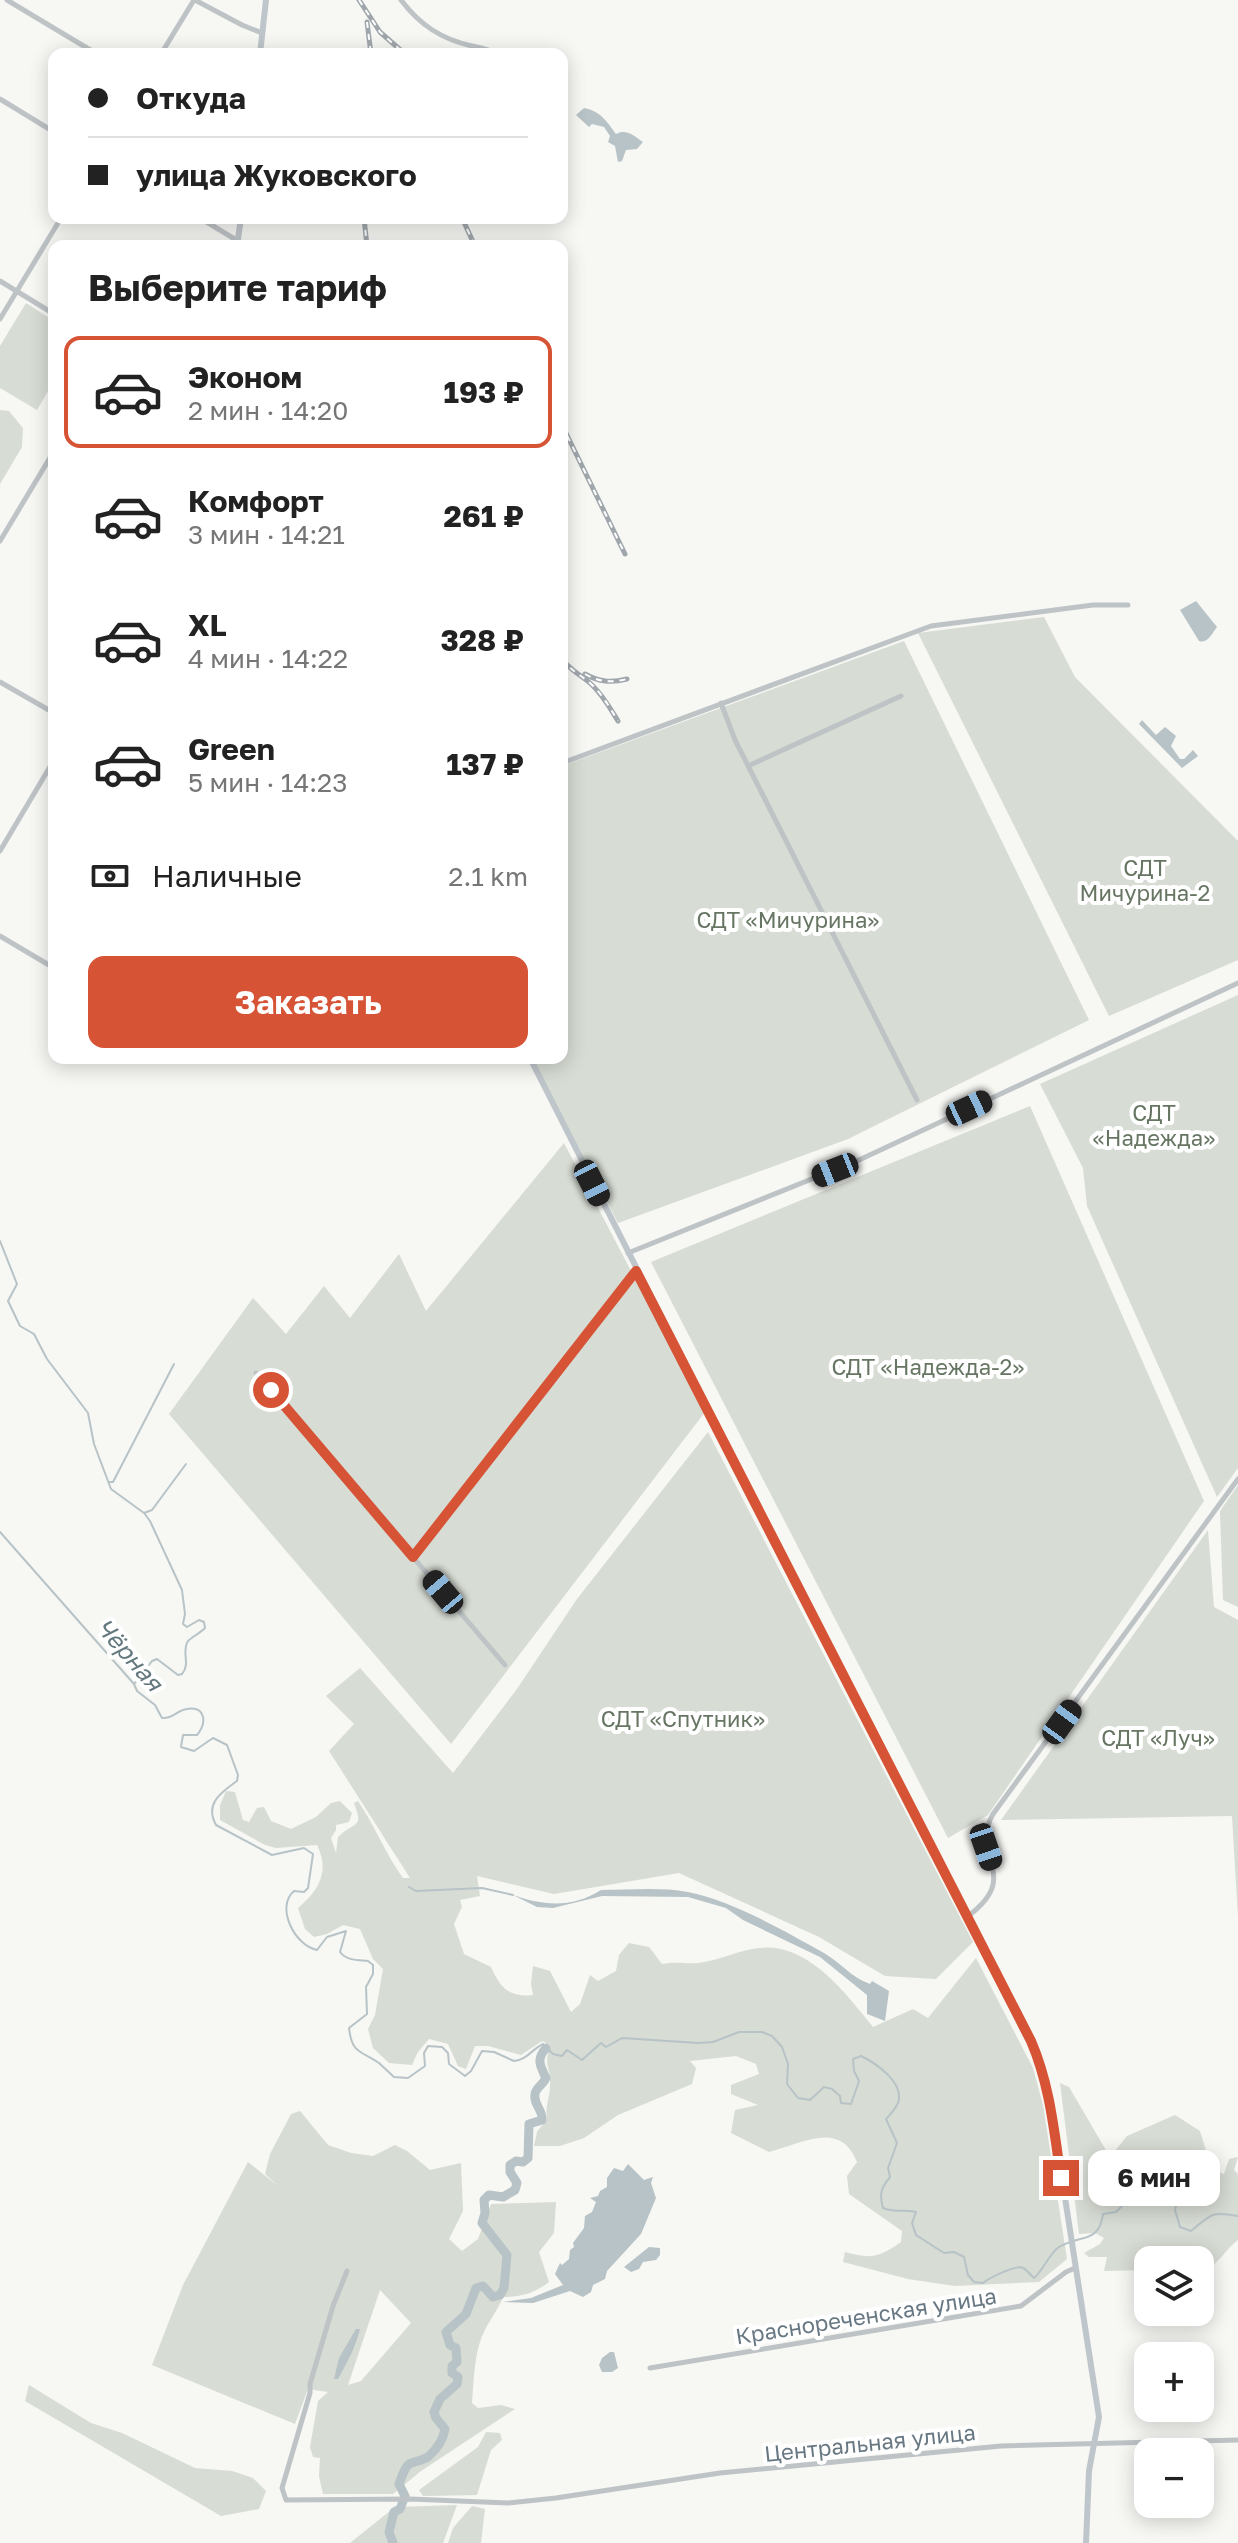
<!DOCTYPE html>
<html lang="ru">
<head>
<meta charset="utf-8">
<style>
	:root { --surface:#fff; --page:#f2f2f2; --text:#222; --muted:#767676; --line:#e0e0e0; --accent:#d65335 }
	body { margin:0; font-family:"Golos Text",sans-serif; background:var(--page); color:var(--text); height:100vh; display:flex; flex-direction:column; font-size:30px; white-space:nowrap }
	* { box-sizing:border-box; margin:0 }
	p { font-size:26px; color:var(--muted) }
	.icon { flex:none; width:44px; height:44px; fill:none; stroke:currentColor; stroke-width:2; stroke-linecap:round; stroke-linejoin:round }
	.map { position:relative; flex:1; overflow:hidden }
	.side { position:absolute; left:48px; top:240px; width:520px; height:824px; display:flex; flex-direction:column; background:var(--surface); border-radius:16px; box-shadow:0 4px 20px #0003 }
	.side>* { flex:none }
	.top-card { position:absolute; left:48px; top:48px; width:520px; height:176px; border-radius:16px; box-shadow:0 4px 20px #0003; display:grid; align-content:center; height:176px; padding:0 40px; background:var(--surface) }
	.fabs { position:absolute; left:1134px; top:2246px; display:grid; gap:16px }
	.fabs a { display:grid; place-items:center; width:80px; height:80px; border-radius:16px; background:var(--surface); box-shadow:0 4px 20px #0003; font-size:40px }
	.end { position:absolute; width:36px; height:36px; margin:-18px; border:10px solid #d65335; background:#fff; box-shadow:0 0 0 4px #fff }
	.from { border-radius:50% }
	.bubble { position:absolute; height:56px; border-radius:16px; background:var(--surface); box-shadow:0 4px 20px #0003; font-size:26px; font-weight:700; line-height:56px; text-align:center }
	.car { position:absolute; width:24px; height:48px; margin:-24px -12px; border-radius:10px; box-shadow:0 0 6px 2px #0007; background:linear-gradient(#222 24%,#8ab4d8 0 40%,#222 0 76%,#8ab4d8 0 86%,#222 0) }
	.top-card b { display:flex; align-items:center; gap:28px; height:76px; font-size:30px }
	.top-card b+b { border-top:2px solid var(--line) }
	.top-card i { width:20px; height:20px; background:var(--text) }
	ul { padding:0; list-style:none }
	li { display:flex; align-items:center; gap:24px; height:112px; margin:0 16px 12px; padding:0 24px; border:4px solid transparent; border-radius:16px }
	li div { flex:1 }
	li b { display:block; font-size:30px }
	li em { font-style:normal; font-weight:700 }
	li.active { border-color:var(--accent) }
	li>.icon { width:72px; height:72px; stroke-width:1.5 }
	h2 { padding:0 40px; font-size:36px; line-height:96px }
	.pay { display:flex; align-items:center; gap:20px; height:88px; padding:0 40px; font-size:30px }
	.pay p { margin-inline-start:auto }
	.action { display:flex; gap:16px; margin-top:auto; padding:16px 40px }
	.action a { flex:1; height:92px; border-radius:16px; background:var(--accent); color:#fff; font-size:32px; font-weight:700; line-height:92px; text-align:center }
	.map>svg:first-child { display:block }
	.green { fill:#d7dcd4; fill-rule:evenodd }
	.water { fill:#b7c3c6 }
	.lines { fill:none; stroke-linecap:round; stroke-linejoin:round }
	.stream { stroke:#b7c3c6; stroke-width:2 }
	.river { stroke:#b7c3c6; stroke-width:9 }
	.minor { stroke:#bec3c6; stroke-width:5 }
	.major { stroke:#bfc6cb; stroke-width:6 }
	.rail-casing { stroke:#a0a7ac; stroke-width:5 }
	.rail { stroke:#fff; stroke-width:2; stroke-dasharray:6; stroke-linecap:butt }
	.route { stroke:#d65335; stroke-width:10 }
	.labels { text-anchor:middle; stroke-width:8; stroke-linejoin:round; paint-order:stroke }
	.park-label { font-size:22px; fill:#677663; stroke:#fff }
	.street-label { font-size:22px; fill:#687883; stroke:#fff }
	.water-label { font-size:24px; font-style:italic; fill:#64797f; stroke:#fff }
</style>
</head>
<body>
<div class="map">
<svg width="1238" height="2543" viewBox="0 0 1238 2543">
	<rect width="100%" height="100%" fill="#f7f7f4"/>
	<path class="green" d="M26,303L54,321V381L37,410L0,388V346Z
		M0,410L9,411L23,428L22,447L0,484Z
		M1044,617L1075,677L1238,841V960L1109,1016L918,633Z
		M904,641L1089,1020L848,1139L618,1223L531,1058H562V766Z
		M1238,995V1468L1217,1497L1087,1206L1083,1168L1040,1084Z
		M1030,1106L1204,1501L988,1815L948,1838L651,1262Z
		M564,1143L705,1412L451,1744L169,1414L253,1298L286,1334L324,1286L350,1318L399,1254L426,1311Z
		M708,1432L973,1942L936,1979L885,1976L819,1937L679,1873L554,1894L477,1876L480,1896L460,1900L462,1907L454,1924L464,1954L491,1967C500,1988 510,1998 533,1995L531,1984L533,1966L550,1971L571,2012L580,2004L590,1975L598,1981L616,1971L619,1955L629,1943L649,1947L662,1964C675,1961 686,1964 699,1963C720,1960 739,1950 760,1948C808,1942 847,1995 873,2027L913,2009L928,2018L976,1958L1033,2068L1043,2105L1067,2259L1039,2282L955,2286L908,2279L843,2262L845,2252C872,2259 878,2258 901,2242L902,2231L849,2194L847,2176L857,2162C840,2119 801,2144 769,2152L731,2133L735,2110L758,2105L731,2094V2085L759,2074L756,2064L736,2056L690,2061L696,2068L692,2084L618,2115L584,2138L560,2146H534L537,2132L547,2119C545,2103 550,2099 550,2085C551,2066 543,2067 550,2045L542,2041L521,2055L488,2046H475L466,2069L458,2066L448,2044L429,2039L418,2052L412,2065L389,2063L373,2048L368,2029L375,2015L383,1969L373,1959L360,1929L343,1925L327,1934L314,1937L305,1929L298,1908C319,1891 330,1871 317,1845L276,1848L265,1845L220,1820V1805L226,1791L235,1792L243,1820L249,1822L257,1808L264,1807L271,1821L291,1829L316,1817L331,1803L340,1801L352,1813L349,1822L336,1825V1830L331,1838L336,1853L338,1837C355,1821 364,1829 354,1803L358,1801C375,1826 385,1853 403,1878H410L329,1751L354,1724L326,1696L360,1668L453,1773L517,1689L577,1599Z
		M1238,1485V1607L1223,1600L1220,1511Z
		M1208,1530L1214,1607L1238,1620V1917L1232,1816L1001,1820Z
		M1060,2083L1069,2087L1110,2157L1127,2136L1175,2115L1200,2131L1212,2170L1224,2174L1229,2159L1238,2157L1234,2170L1238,2174V2240C1225,2250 1216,2268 1200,2273V2260H1148V2270L1104,2271L1107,2257H1089L1084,2253L1100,2244L1104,2238L1095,2233L1079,2234Z
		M300,2111L328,2145L351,2153L373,2156L395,2145L407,2151L430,2170L461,2163L463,2211L449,2239L462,2251L478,2239L491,2204L556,2202L554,2233L539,2252L549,2282C535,2293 521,2297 503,2297C498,2310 490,2319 484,2332C474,2352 474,2381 472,2403L478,2408L501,2405L515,2409L421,2471L393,2494H323L319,2476L320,2458L313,2457L310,2447L318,2401L328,2392L308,2389L295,2424L152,2365L183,2285L248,2162L279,2187L265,2174L270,2154L291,2114ZM380,2290L411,2323L361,2381L348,2385Z
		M29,2385L91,2423L122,2433L195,2468L232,2471L253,2478L266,2491L259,2509L221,2516L25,2401Z
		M486,2432L500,2433L502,2440L491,2450L477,2495L423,2496L419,2490L478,2447Z
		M457,2505L443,2543H350L395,2507Z
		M472,2506L485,2509L481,2543H448L453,2528Z"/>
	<path class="water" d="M584,108C601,111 607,122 616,134C626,128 635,136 643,142L637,149L626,150L622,161L618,162L615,146L608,142L610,136L604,127L592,124L589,127L576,115Z
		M1196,601L1217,627C1212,633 1208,644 1199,641L1180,610Z
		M1142,720L1156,735L1165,727L1176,736L1171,746L1180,759H1184L1193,750L1198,756L1182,768L1139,724Z
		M601,1890C630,1890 660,1887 688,1892C730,1900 787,1932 824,1953C841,1963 852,1978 870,1984L872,1981L889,1991L885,2021L867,2014V1995L820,1957L743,1920L726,1908L688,1897L602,1896L553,1908L537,1907L513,1895C543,1906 573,1908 601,1890Z
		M628,2164L644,2180L653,2177L651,2183L656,2198L641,2234L607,2271L605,2279L593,2285L591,2292L583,2297L570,2291L533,2303L503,2302L531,2298L563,2285L555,2274L560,2263L562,2265L569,2259L570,2250L574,2247L573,2243L584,2228L585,2216L592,2212L596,2202L590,2198L598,2196L600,2191L607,2187V2178L614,2168L623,2171Z
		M649,2247L660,2248V2255L656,2260L643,2262L639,2269L631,2272L624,2267Z
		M356,2329H360C356,2346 347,2363 338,2379H334L339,2358Z
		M610,2352H614L618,2368L612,2372H602L599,2365L602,2358Z"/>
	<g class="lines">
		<path class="stream" d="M0,1241L17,1284L8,1301L20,1326L34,1334L47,1359L88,1413L94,1444L111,1489L144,1513L150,1521L182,1590L185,1614L183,1624L187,1627L199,1620L204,1622L205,1628C200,1633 192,1637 188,1641C181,1652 191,1664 182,1674L178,1675L157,1659L152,1661L135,1683
			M109,1482H113L174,1364
			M144,1513L152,1510L186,1464
			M0,1532L134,1684L137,1691L155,1705L162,1718C173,1719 177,1710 187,1709C206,1706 207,1723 197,1735H183L181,1747L194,1751L213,1738L227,1745L238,1775L237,1781C222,1792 204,1803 216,1825L272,1855L304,1848L313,1854L308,1888L304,1892L294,1891C275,1907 295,1946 317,1950L327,1937L346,1931L340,1952C347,1961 358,1960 368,1961L373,1965V1974L366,1987L367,2014L349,2028C352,2054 360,2050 379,2063
			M409,1887L416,1891L482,1888L513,1895
			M379,2063L394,2077L408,2078L425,2066L424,2053L428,2046L442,2047L448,2053L449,2064L465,2076L471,2071L482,2051L494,2052L514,2061C528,2059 531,2050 543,2044L553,2054L562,2056L567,2050L582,2060L601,2043L606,2047L622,2038L698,2043L713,2042L739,2032H762L772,2036L782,2047L788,2064L787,2084L798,2098L810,2100L824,2087L832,2089L840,2096L841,2103L851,2104L859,2081L854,2071L853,2059L861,2056C876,2063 905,2083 898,2103C895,2109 890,2115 886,2119L897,2143L888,2168L890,2177C881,2188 879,2194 883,2208C895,2213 903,2209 916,2212L912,2223L916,2235L944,2253L954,2252L964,2257L968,2275L974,2282L983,2283C989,2278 1017,2264 1023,2268C1028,2270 1030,2275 1034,2278C1044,2269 1049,2254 1059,2247C1081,2234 1099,2244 1103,2214L1116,2212L1143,2185L1158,2189L1173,2187L1179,2195L1175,2210L1180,2227L1191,2231C1212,2214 1211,2211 1238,2216"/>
		<path class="river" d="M393,2543L389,2532L394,2512L400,2509L405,2496L399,2484C401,2479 404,2469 408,2465C413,2461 422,2461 428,2457C437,2449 443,2441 445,2429L436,2418L434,2412L440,2399L457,2384L458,2377L452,2373V2366L457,2362L456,2348L450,2345L446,2332L466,2314L476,2288L483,2286L493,2297L500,2295L504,2288L507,2255L482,2223L485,2213L484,2200L489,2195L503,2197L515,2190L517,2183L510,2172V2165L516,2161L523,2162L528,2158L529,2124L542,2120C543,2109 533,2105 535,2094C536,2087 543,2085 546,2078C540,2066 536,2059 546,2048"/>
		<path class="minor" d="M7,0L97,54
			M195,0L242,25L262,33
			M401,0C420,25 441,39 472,46C481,48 488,49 497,54
			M161,54L194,0
			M0,99L54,132
			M200,218L238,241
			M0,281L54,314
			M0,319L61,218
			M0,541L54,451
			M0,682L54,713
			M721,703L735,740L917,1100
			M562,763L931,626L1093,605H1128
			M748,766L901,696
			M0,851L54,760
			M0,936L54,968
			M628,1253L859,1160L1238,983
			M256,1373L505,1665
			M413,1557L636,1271
			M967,1917C1024,1875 968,1858 993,1814L1238,1479
			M347,2271L333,2306L310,2384V2393L282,2488L286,2500L410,2499L508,2503L556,2498L720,2473L1001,2446L1238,2440
			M650,2368L1021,2306L1066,2272L1075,2268"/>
		<path class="major" d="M260,54L266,0
			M237,246L241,218
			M530,1058L1040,2063L1050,2101L1099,2417L1089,2471L1086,2543"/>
		<defs>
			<path id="rail" d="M359,0L380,32L405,54
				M367,22L371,54
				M364,218L367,246
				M462,218L475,246
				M562,425L625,554
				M562,659C571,671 581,675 591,684C603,695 610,708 618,721
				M585,674C599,682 611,683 627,679"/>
		</defs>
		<use href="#rail" class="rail-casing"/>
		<use href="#rail" class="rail"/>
	</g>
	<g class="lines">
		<path class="route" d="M271,1390L413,1557L636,1271L1031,2041C1050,2085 1054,2131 1061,2178"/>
	</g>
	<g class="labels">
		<g class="park-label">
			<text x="1145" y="876">СДТ<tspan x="1145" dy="25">Мичурина-2</tspan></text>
			<text x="788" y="928">СДТ «Мичурина»</text>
			<text x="1154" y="1121">СДТ<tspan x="1154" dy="25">«Надежда»</tspan></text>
			<text x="928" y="1375">СДТ «Надежда-2»</text>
			<text x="683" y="1727">СДТ «Спутник»</text>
			<text x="1158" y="1746">СДТ «Луч»</text>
		</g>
		<g class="street-label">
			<text transform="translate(866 2316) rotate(-9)" y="8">Краснореченская улица</text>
			<text transform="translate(870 2443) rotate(-6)" y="8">Центральная улица</text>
		</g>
		<g class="water-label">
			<text transform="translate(129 1655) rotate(49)" y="8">Чёрная</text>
		</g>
	</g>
</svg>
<div class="fabs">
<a><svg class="icon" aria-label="layers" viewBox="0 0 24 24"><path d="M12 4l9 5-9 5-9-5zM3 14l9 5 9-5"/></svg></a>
<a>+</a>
<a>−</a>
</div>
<i class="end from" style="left:271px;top:1390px"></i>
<i class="end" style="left:1061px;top:2178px"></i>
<div class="bubble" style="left:1088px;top:2150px;width:132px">6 мин</div>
<i class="car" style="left:969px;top:1108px;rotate:65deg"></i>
<i class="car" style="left:835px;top:1170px;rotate:248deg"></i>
<i class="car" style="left:592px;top:1183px;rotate:153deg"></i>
<i class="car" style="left:443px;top:1592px;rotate:320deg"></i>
<i class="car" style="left:1062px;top:1722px;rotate:36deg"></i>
<i class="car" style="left:986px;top:1847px;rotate:161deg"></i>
<div class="top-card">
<b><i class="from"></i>Откуда</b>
<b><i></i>улица Жуковского</b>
</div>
<section class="side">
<h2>Выберите тариф</h2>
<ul>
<li class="active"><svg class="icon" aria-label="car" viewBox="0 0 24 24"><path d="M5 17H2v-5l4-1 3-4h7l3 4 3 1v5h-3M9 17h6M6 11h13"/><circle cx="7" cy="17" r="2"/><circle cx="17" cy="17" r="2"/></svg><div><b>Эконом</b><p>2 мин · 14:20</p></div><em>193 ₽</em></li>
<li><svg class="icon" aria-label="car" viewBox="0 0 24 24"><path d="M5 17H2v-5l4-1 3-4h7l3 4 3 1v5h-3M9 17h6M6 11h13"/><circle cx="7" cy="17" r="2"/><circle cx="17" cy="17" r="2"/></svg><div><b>Комфорт</b><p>3 мин · 14:21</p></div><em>261 ₽</em></li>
<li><svg class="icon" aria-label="car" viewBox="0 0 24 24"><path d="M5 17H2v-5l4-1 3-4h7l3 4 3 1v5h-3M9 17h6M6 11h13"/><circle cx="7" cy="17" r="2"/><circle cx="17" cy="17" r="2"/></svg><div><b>XL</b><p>4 мин · 14:22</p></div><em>328 ₽</em></li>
<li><svg class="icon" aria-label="car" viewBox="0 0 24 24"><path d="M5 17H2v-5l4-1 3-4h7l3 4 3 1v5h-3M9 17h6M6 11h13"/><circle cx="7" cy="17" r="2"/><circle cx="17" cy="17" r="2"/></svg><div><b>Green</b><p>5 мин · 14:23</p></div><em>137 ₽</em></li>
</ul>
<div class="pay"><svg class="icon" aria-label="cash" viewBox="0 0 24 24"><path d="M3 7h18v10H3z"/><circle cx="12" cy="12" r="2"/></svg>Наличные<p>2.1 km</p></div>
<div class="action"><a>Заказать</a></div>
</section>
</div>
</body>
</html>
